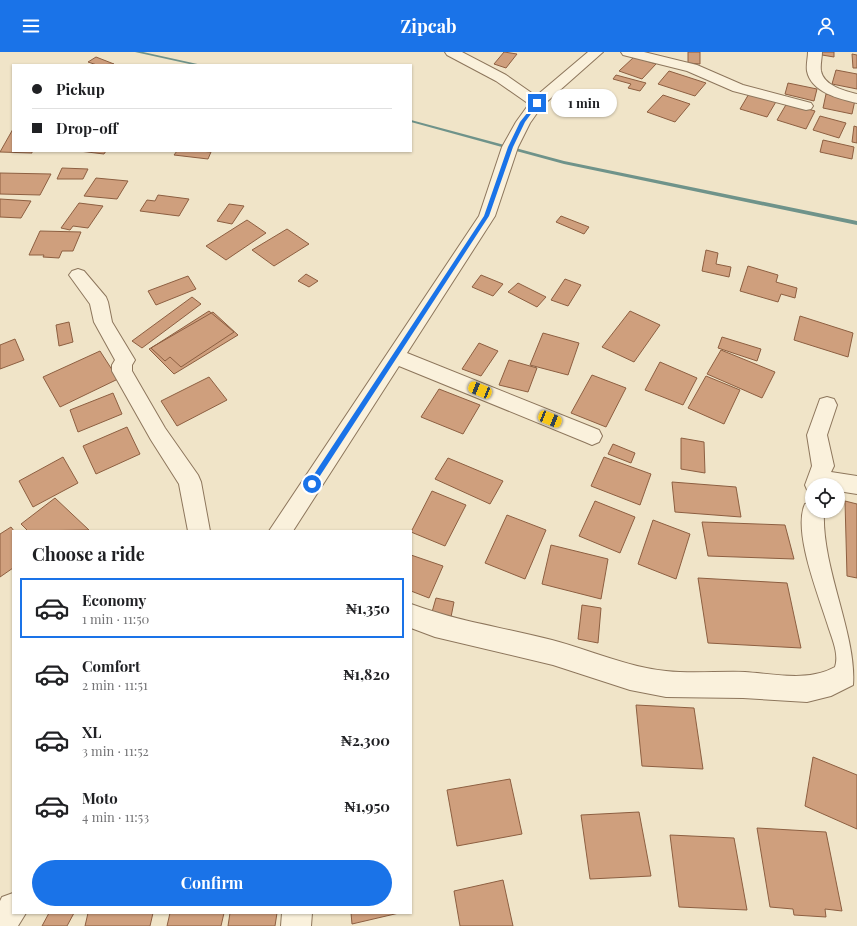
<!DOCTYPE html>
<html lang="en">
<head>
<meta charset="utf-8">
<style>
	:root { --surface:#fff; --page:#f6f6f6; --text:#202124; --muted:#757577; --line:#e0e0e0; --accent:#1a73e8 }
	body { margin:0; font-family:"Playfair Display",serif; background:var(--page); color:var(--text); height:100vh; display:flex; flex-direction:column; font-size:15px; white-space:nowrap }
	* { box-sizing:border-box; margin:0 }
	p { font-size:13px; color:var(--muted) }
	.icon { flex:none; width:22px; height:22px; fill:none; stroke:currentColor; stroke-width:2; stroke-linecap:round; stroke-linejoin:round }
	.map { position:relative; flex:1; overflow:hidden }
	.panel { position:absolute; left:12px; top:478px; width:400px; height:384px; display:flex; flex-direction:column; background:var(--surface); border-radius:0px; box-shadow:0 1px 3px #0004 }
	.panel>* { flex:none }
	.hud { position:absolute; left:12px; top:12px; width:400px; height:88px; border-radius:0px; box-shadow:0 1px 3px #0004; display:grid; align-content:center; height:88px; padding:0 20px; background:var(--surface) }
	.fabs { position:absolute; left:805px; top:426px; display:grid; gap:8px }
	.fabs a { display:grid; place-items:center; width:40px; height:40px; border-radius:50%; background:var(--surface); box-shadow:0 1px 3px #0004; font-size:20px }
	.end { position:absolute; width:18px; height:18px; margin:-9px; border:5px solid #1a73e8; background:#fff; box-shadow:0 0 0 2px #fff }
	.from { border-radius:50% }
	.bubble { position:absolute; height:28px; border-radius:14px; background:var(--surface); box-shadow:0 1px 3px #0004; font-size:13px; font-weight:700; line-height:28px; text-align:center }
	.car { position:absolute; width:12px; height:24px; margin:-12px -6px; border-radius:5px; box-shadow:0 0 3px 1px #0007; background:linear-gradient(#f5c518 24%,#345 0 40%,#f5c518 0 76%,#345 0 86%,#f5c518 0) }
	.hud b { display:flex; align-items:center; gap:14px; height:38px; font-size:15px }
	.hud b+b { border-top:1px solid var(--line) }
	.hud i { width:10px; height:10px; background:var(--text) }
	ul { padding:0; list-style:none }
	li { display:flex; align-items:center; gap:12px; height:60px; margin:0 8px 6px; padding:0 12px; border:2px solid transparent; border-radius:0px }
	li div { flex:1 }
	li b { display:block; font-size:15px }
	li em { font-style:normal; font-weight:700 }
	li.on { border-color:var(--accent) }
	li>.icon { width:36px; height:36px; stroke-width:1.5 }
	h2 { padding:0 20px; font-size:18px; line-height:48px }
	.action { display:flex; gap:8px; margin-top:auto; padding:8px 20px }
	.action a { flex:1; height:46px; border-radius:24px; background:var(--accent); color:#fff; font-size:16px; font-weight:700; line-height:46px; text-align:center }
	header { display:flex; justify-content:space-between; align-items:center; height:52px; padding:0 20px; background:var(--accent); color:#fff; font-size:18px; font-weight:700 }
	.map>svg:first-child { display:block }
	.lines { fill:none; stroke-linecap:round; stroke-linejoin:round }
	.stream { fill:#6f938a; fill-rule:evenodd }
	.building { fill:#cf9f7d; stroke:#8d5f41 }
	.minor-casing { stroke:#8d765c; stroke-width:2 }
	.minor { fill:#faf1dc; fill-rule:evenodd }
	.route { fill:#1a73e8 }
</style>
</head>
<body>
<header><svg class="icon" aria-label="menu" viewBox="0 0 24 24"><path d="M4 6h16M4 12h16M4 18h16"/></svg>Zipcab<svg class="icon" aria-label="person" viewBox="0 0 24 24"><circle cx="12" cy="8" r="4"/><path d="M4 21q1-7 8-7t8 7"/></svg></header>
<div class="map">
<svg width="857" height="874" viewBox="0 0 857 874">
	<rect width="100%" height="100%" fill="#f0e4c8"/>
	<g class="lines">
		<path class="stream" d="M135,0H143L202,13H194Z
			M411,68L564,109L857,169V173L564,112L411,70Z"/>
	</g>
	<path class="building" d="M504,0L517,2L506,16L494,12Z
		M688,0H700V12L688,11Z
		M822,0H834V5L822,3Z
		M852,2L857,3V16H853Z
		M96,5L114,12L97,13L88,10Z
		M634,5L656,12L642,27L619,19Z
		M836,18L857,22V37L832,32Z
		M669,19L706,31L695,44L658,32Z
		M616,23L646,31L640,39L628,36L631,32L613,27Z
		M788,31L817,37L814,49L785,42Z
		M750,40L777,48L767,65L740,57Z
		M826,42L855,48L852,62L823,56Z
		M663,43L690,52L675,70L647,60Z
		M787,51L815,59L806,77L777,68Z
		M820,64L846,71L839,86L813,78Z
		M854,74L857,75V91L852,90Z
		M13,77V99H32V101L0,100Z
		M823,88L854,95L852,107L820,100Z
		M79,99H106L104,102Z
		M177,99H200L211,100L208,107L174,103Z
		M62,116L88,117L83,127H57Z
		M0,121L51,122L40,143L0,142Z
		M96,126L128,129L117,147L84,144Z
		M158,143L189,147L179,164L140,159L147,148L155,149Z
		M0,147L31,149L21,166L0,165Z
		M79,151L103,154L88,176L73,174L70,178L61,176Z
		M229,152L244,154L232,172L217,169Z
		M561,164L589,175L584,182L556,170Z
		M247,168L266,181L226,208L206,194Z
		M287,177L309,192L274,214L252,198Z
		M40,179L81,180L73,199H62L59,206L43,205L44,203H29Z
		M706,198L718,201L716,212L731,215L729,225L702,219Z
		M748,214L778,223L776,230L797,236L795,246L781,242L778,250L740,239Z
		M306,222L318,229L309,235L298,229Z
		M481,223L503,232L493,244L472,235Z
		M188,224L196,237L156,253L148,239Z
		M565,227L581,233L568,254L551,248Z
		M518,231L546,245L537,255L508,240Z
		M192,245L201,252L142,296L132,289Z
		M209,259L234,280L181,315L170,305L165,309L151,296Z
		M630,259L660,273L634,310L602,295Z
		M213,260L238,283L174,322L149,297Z
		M800,264L853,281L848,305L794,288Z
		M69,270L73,290L59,294L56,273Z
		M543,281L579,291L568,323L530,313Z
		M722,285L761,297L757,309L718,296Z
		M15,287L24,308L0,317V293Z
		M479,291L498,299L481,324L462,317Z
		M721,298L775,320L762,346L707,322Z
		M100,299L118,327L60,355L43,325Z
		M509,308L537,316L528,340L499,333Z
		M660,310L697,326L683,353L645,338Z
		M592,323L626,336L606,375L571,361Z
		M706,324L740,338L724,372L688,356Z
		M209,325L227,348L177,374L161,349Z
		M439,337L480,353L463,382L421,365Z
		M113,341L122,362L78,380L70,358Z
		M127,375L140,402L96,422L83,394Z
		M681,386L704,390L705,421L681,417Z
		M613,392L635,401L631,411L608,402Z
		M63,405L78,431L33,455L19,429Z
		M604,405L651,422L640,453L591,434Z
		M448,406L503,429L490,452L435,427Z
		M672,430L736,435L741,465L675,460Z
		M432,439L466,453L445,494L411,480Z
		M55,446L89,478L28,479L21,472Z
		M595,449L635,465L620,501L579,484Z
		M845,449L857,452V526L847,524Z
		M507,463L546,478L525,527L485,511Z
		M653,468L690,482L676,527L638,512Z
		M702,470L785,473L794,507L708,504Z
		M11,475L14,479H13V516L0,525V482Z
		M551,493L608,507L601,547L542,532Z
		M411,503L443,514L429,546L411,539Z
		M698,526L787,531L801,596L708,591Z
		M436,546L454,550L451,565L432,560Z
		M582,553L601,556L598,591L578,587Z
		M636,653L694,656L703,717L642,714Z
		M813,705L857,723V777L805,754Z
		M510,727L522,782L457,794L447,738Z
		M639,760L651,824L590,827L581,763Z
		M757,776L826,780L842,859L825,857L826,865L794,863L793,857L770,855Z
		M670,783L734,786L747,858L679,855Z
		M503,828L513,874H460L454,839Z
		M49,861H74L67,874H42Z
		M88,861H153L150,874H85Z
		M170,861H224L221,874H167Z
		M230,861H277L275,874H228Z
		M351,861H399L352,872Z"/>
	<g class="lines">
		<defs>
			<path id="minor" d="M445,0H462L506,23L536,44L588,0H603L542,54L530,71L518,95L495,164L407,301L599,378L602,384L599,390L592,393L585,390L399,314L293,479H269L479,164L502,95L516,70L529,52L496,29L447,3Z
				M621,0H644L697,13L743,33L811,51L813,54L811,57L806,58L733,39L687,19L623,3Z
				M808,0H822C822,6 820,13 821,19C824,34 845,39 857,42V51C839,47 811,40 807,19C806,13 808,6 808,0Z
				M78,217L84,219L106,245L108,250L112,270L135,308L132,313V319L165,376L198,423L201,430L210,479H188L179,432L151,388L112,319V313L115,308L94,270L90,252L69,223L72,219Z
				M827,345L834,347L837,353L827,383L834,414L831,420L857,424V442L838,439V433H812V441L808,440L805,433L812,414L807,383L820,347Z
				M812,450V459H824C821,515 857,583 853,633L831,644L807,650L743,646L666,645L630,638L553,613L435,585L411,576V552C457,569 505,576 552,588C590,598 627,615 666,619C692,622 719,619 745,620C775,622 808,630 835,615C839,603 833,589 829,577C820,547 792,480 805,452Z
				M13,841V861H26L18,874H0V849L2,845Z
				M282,861H312L311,874H281Z"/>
		</defs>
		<use href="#minor" class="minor-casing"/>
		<use href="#minor" class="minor"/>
	</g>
	<path class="route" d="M536,50L539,51L525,70L513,95L489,164L314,433H309V430L484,164L508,95L520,70Z"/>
</svg>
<div class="fabs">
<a><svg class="icon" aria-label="locate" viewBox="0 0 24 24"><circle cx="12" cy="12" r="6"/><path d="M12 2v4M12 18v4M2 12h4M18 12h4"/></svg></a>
</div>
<i class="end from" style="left:312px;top:432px"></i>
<i class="end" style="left:537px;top:51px"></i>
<div class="bubble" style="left:551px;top:37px;width:66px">1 min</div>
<i class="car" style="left:480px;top:338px;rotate:292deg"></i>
<i class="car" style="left:550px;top:367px;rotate:112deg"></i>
<div class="hud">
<b><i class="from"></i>Pickup</b>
<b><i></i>Drop-off</b>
</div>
<section class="panel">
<h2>Choose a ride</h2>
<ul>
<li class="on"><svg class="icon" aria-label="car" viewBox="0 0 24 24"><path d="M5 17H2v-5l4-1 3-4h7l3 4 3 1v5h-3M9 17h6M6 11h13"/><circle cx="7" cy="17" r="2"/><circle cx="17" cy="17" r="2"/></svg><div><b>Economy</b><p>1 min · 11:50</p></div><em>₦1,350</em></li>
<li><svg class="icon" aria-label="car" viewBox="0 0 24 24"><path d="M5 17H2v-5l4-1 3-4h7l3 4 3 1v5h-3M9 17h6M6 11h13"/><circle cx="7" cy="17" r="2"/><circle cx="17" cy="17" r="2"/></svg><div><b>Comfort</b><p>2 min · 11:51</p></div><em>₦1,820</em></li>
<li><svg class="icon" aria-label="car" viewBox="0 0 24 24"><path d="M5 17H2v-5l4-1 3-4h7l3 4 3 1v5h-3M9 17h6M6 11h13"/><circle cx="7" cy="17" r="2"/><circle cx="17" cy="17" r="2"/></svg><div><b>XL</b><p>3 min · 11:52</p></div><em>₦2,300</em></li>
<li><svg class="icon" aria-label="car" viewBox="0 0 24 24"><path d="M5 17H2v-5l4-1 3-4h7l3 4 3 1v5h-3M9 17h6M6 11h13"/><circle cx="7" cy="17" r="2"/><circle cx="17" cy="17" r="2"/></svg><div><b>Moto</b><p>4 min · 11:53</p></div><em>₦1,950</em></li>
</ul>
<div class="action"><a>Confirm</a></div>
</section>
</div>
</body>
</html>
